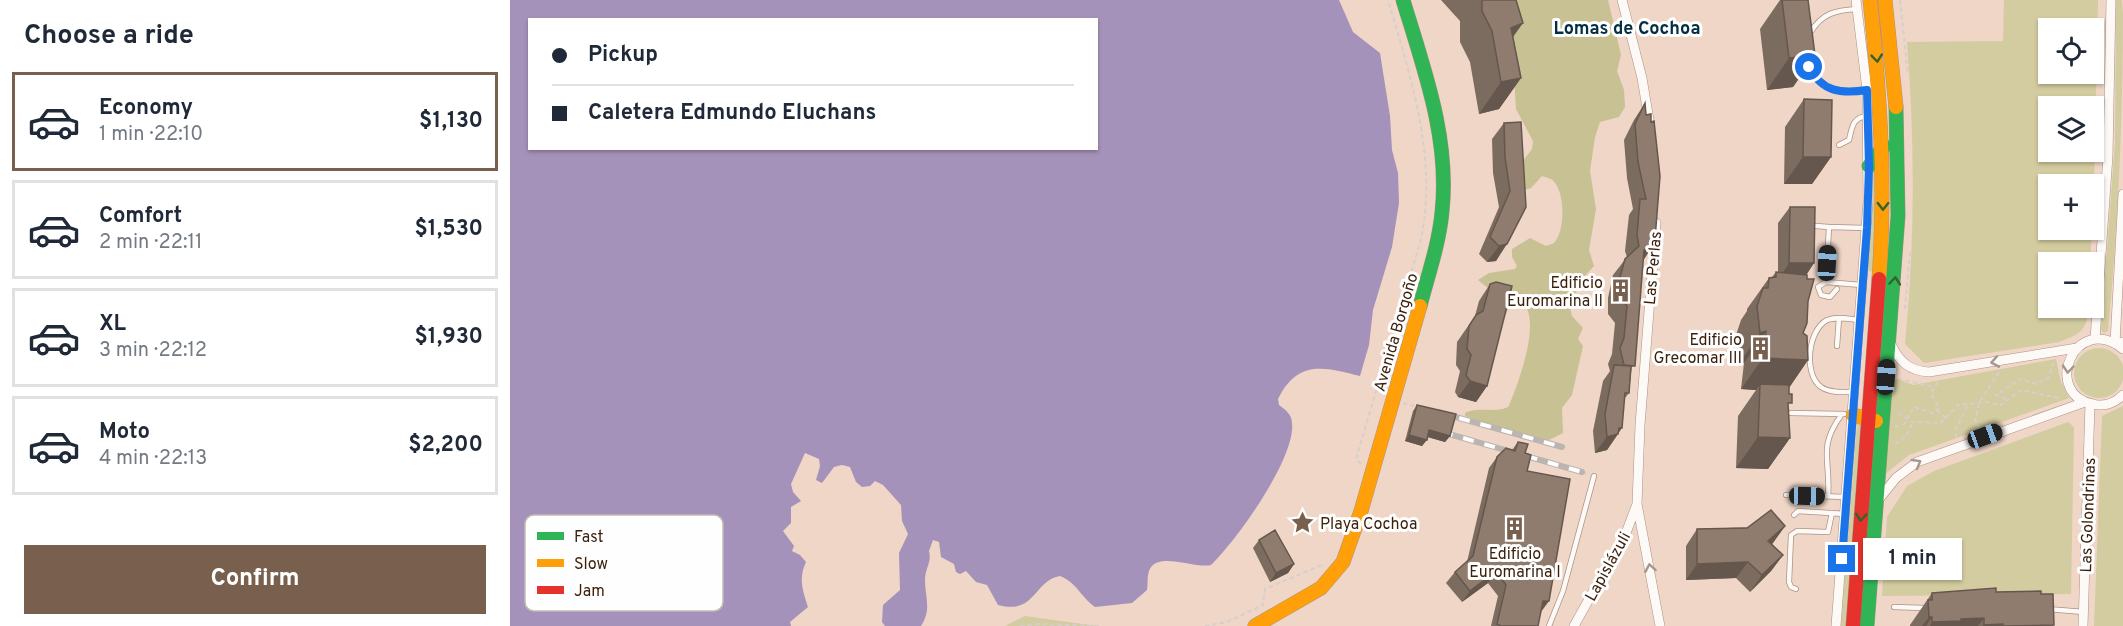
<!DOCTYPE html>
<html lang="en">
<head>
<meta charset="utf-8">
<style>
	:root { --surface:#fff; --page:#f2f2f3; --text:#1f2937; --muted:#747a83; --line:#e0e1e3; --accent:#795f4d }
	body { margin:0; font-family:Overpass,sans-serif; background:var(--page); color:var(--text); height:100vh; display:flex; flex-direction:column; font-size:22px; white-space:nowrap }
	* { box-sizing:border-box; margin:0 }
	p { font-size:20px; color:var(--muted) }
	.icon { flex:none; width:33px; height:33px; fill:none; stroke:currentColor; stroke-width:2; stroke-linecap:round; stroke-linejoin:round }
	.map { position:relative; flex:1; overflow:hidden }
	.details { display:flex; flex-direction:column; background:var(--surface); width:510px }
	.details>* { flex:none }
	.guide { position:absolute; left:18px; top:18px; width:570px; height:132px; border-radius:0px; box-shadow:0 2px 4px #0004; display:grid; align-content:center; height:132px; padding:0 24px; background:var(--surface) }
	.buttons { position:absolute; left:1528px; top:18px; display:grid; gap:12px }
	.buttons a { display:grid; place-items:center; width:66px; height:66px; border-radius:0px; background:var(--surface); box-shadow:0 2px 4px #0004; font-size:30px }
	.end { position:absolute; width:27px; height:27px; margin:-14px; border:8px solid #1a73e8; background:#fff; box-shadow:0 0 0 3px #fff }
	.from { border-radius:50% }
	.bubble { position:absolute; height:42px; border-radius:0px; background:var(--surface); box-shadow:0 2px 4px #0004; font-size:20px; font-weight:700; line-height:42px; text-align:center }
	.car { position:absolute; width:18px; height:36px; margin:-18px -9px; border-radius:8px; box-shadow:0 0 4px 2px #0007; background:linear-gradient(#222 24%,#8ab4d8 0 40%,#222 0 76%,#8ab4d8 0 86%,#222 0) }
	.guide b { display:flex; align-items:center; gap:21px; height:57px; font-size:22px }
	.guide b+b { border-top:2px solid var(--line) }
	.guide i { width:15px; height:15px; background:var(--text) }
	ul { padding:0; list-style:none }
	li { display:flex; align-items:center; gap:18px; height:99px; margin:0 12px 9px; padding:0 12px; border:3px solid var(--line); border-radius:0px }
	li div { flex:1 }
	li b { display:block; font-size:22px }
	li em { font-style:normal; font-weight:700 }
	li.current { border-color:var(--accent) }
	li>.icon { width:54px; height:54px; stroke-width:1.5 }
	h2 { padding:0 24px; font-size:27px; line-height:72px }
	.cta { display:flex; gap:12px; margin-top:auto; padding:12px 24px }
	.cta a { flex:1; height:69px; border-radius:0px; background:var(--accent); color:#fff; font-size:24px; font-weight:700; line-height:69px; text-align:center }
	main { display:flex; flex:1; min-height:0 }
	.map>svg:first-child { display:block }
	.green { fill:#d3cca0; fill-rule:evenodd }
	.forest { fill:#c7c193 }
	.water { fill:#a592ba; fill-rule:evenodd }
	.lines { fill:none; stroke-linecap:round; stroke-linejoin:round }
	.lane-casing { stroke:#ab9384; stroke-width:6 }
	.street-casing { stroke:#ab9384; stroke-width:10 }
	.fast-casing { stroke:#ab9384; stroke-width:15 }
	.slow-casing { stroke:#ab9384; stroke-width:15 }
	.jam-casing { stroke:#ab9384; stroke-width:15 }
	.path { stroke:#d7cfca; stroke-width:2; stroke-dasharray:4.5 3; stroke-linecap:butt }
	.lane { stroke:#fdf9f7; stroke-width:4.5 }
	.street { stroke:#fdf9f7; stroke-width:9 }
	.fast { stroke:#30b455; stroke-width:14 }
	.slow { stroke:#ff9f0a; stroke-width:14 }
	.jam { stroke:#e5322d; stroke-width:14 }
	.rail-casing { stroke:#bbb4b0; stroke-width:6 }
	.rail { stroke:#fefefe; stroke-width:4; stroke-dasharray:11; stroke-linecap:butt }
	.wall { fill:#7c6b5f }
	.shaded-wall { fill:#65574d }
	.building { fill:#907c6e; stroke:#65574d; stroke-width:1.5 }
	.oneway { stroke:#36622c }
	.oneway2 { stroke:#a5978d }
	.route { stroke:#1a73e8; stroke-width:8 }
	.labels { text-anchor:middle; stroke-width:6; stroke-linejoin:round; paint-order:stroke }
	.street-label { font-size:16px; fill:#3a1f0b; stroke:#fefefe }
	.poi-label { font-size:16px; fill:#3a1f0b; stroke:#fefefe; text-anchor:end }
	.neighbourhood-label { font-size:18px; font-weight:bold; fill:#002e43; stroke:#fefefe }
	.key { fill:#fefefe; stroke:#c3bbb5; stroke-width:1.5 }
	.key-label { font-size:16px; fill:#3a1f0b }
</style>
</head>
<body>
<main>
<section class="details">
<h2>Choose a ride</h2>
<ul>
<li class="current"><svg class="icon" aria-label="car" viewBox="0 0 24 24"><path d="M5 17H2v-5l4-1 3-4h7l3 4 3 1v5h-3M9 17h6M6 11h13"/><circle cx="7" cy="17" r="2"/><circle cx="17" cy="17" r="2"/></svg><div><b>Economy</b><p>1 min · 22:10</p></div><em>$1,130</em></li>
<li><svg class="icon" aria-label="car" viewBox="0 0 24 24"><path d="M5 17H2v-5l4-1 3-4h7l3 4 3 1v5h-3M9 17h6M6 11h13"/><circle cx="7" cy="17" r="2"/><circle cx="17" cy="17" r="2"/></svg><div><b>Comfort</b><p>2 min · 22:11</p></div><em>$1,530</em></li>
<li><svg class="icon" aria-label="car" viewBox="0 0 24 24"><path d="M5 17H2v-5l4-1 3-4h7l3 4 3 1v5h-3M9 17h6M6 11h13"/><circle cx="7" cy="17" r="2"/><circle cx="17" cy="17" r="2"/></svg><div><b>XL</b><p>3 min · 22:12</p></div><em>$1,930</em></li>
<li><svg class="icon" aria-label="car" viewBox="0 0 24 24"><path d="M5 17H2v-5l4-1 3-4h7l3 4 3 1v5h-3M9 17h6M6 11h13"/><circle cx="7" cy="17" r="2"/><circle cx="17" cy="17" r="2"/></svg><div><b>Moto</b><p>4 min · 22:13</p></div><em>$2,200</em></li>
</ul>
<div class="cta"><a>Confirm</a></div>
</section>
<div class="map">
<svg width="1613" height="626" viewBox="0 0 1613 626">
	<rect width="100%" height="100%" fill="#efd6c7"/>
	<path class="green" d="M1494,0H1588L1584,189V184H1539V230H1582L1580,262H1539V308H1578C1577,331 1570,334 1549,342L1414,363L1395,344C1405,243 1405,143 1397,42L1493,41ZM1539,28H1584V74H1539ZM1539,106H1584V152H1539Z
		M1606,0H1612L1613,15C1613,120 1608,226 1598,331L1594,333L1591,330L1605,143Z
		M1368,164L1364,272L1358,271L1363,170Z
		M1564 373a25 25 0 1 1 50 0a25 25 0 1 1-50 0Z
		M1546,359L1551,382L1559,398L1399,455L1374,475L1380,382L1388,379L1403,385Z
		M1613,406V626H1584L1592,416Z
		M1351,422L1338,626H1331L1347,423Z
		M1558,422L1564,427L1561,594L1372,596L1377,517L1397,486L1424,471Z
		M515,616L587,626H495Z"/>
	<path class="forest" d="M979,0H1098L1111,55L1107,71L1114,90L1115,107L1109,117L1090,122L1085,137L1080,171L1086,209L1079,250L1084,266L1070,281L1060,307L1062,316L1073,328L1068,339L1073,346L1062,395L1052,408L1053,433L1031,444L955,416V413C969,406 989,414 999,406C1008,383 1035,315 1009,299L1001,301L991,327L980,290L968,280L979,273L1005,269L1007,266L1002,257V249L1020,238L1036,246L1044,243C1055,232 1055,195 1045,183C1042,178 1037,178 1032,176L1021,188L1014,190L1012,162L1022,149L1023,141L1006,109L1004,77Z"/>
	<path class="water" d="M0,0H829L843,32L870,53L880,116L882,150L888,173L889,203L882,247L863,310L859,345L850,376C814,367 788,359 768,399L769,405C776,410 782,415 782,423C786,458 726,541 701,565C685,569 646,550 639,571C637,577 638,584 637,590L622,603L585,607C571,597 566,582 550,576C523,581 526,615 488,605L477,585L466,582L456,571L450,574L446,572L444,564L431,557L429,542L423,540L419,551C422,563 415,568 415,580C415,598 422,609 411,626H375L372,622L373,605L390,590L389,553L398,534L392,521L391,505L373,485L365,481L360,486L352,487L346,482L340,467L332,465L324,467L312,483L306,480L310,466L309,459L295,453L281,484L283,492L291,501L281,507V523L273,531L284,546L282,551L290,555L296,562C288,579 293,591 298,607L280,622L281,626H0ZM20,20H586V148H20Z"/>
	<g class="lines">
		<defs>
			<path id="lane" d="M1300,33C1312,13 1326,10 1348,9
				M1297,59C1307,92 1327,95 1357,90
				M1329,145L1339,140C1342,128 1342,117 1358,116
				M1306,226L1319,227
				M1316,282L1308,287L1311,295L1320,297L1327,289
				M1351,285L1316,282L1319,227L1357,228
				M1327,346L1329,318
				M1343,392C1332,392 1320,393 1311,387C1293,374 1298,330 1317,320C1327,316 1339,319 1350,320
				M1281,413L1334,414
				M1276,495L1337,497
				M1318,496C1321,459 1307,448 1332,414
				M1284,515L1288,511L1336,514
				M1286,589L1281,587L1279,582L1281,535L1287,531L1318,532L1322,513
				M1384,607L1415,608
				M1537,609L1574,612
				M1039,626L1053,591L1084,476"/>
			<path id="street" d="M1112,0L1132,78L1140,126
				M1613,194L1605,343L1613,342
				M1146,223L1130,425L1127,504L1150,626
				M1585,339L1598,156L1601,0
				M1381,344C1389,362 1400,371 1419,372L1567,348
				M1613,349C1565,311 1531,394 1583,404C1594,407 1605,403 1613,395
				M1369,499L1386,478L1407,462L1575,402
				M1064,626L1116,533L1127,504
				M1326,626L1358,202L1357,90L1346,0
				M1573,626L1580,404"/>
			<path id="fast" d="M893,0C914,69 940,139 932,212C929,244 918,275 910,306
				M1359,166L1374,146
				M1357,626L1388,216L1386,107"/>
			<path id="slow" d="M1360,0C1370,93 1376,185 1369,279
				M1375,0L1386,107
				M1343,415L1366,421
				M745,626L811,588L833,562L851,511L910,306"/>
			<path id="jam" d="M1343,626L1369,279"/>
		</defs>
		<use href="#lane" class="lane-casing"/>
		<use href="#street" class="street-casing"/>
		<use href="#fast" class="fast-casing"/>
		<use href="#slow" class="slow-casing"/>
		<use href="#jam" class="jam-casing"/>
		<path class="path" d="M1390,0L1398,75
			M1395,309L1400,252
			M1388,379L1425,387
			M1496,399L1486,395L1510,379L1526,384L1538,378L1543,363
			M893,403L908,407
			M1427,410L1436,418
			M1388,413L1403,422L1431,423L1448,405L1476,402L1491,405L1511,390L1549,398
			M1385,427L1394,424L1404,407L1423,413L1429,408L1421,393L1428,382
			M1470,429L1465,420L1469,403L1490,371
			M1446,438V429L1458,404
			M1385,444L1396,436L1403,422
			M851,464L846,459L910,243C929,162 901,78 878,0
			M1072,472L1078,474
			M510,626L527,624L589,626
			M695,626L717,622L753,605L755,589L814,564"/>
		<use href="#lane" class="lane"/>
		<use href="#street" class="street"/>
		<use href="#fast" class="fast"/>
		<use href="#slow" class="slow"/>
		<use href="#jam" class="jam"/>
		<defs>
			<path id="rail" d="M928,412L1052,447
				M932,432L1072,472"/>
		</defs>
		<use href="#rail" class="rail-casing"/>
		<use href="#rail" class="rail"/>
	</g>
	<path class="wall" d="M931,0H1006L1003,37L1011,78L989,109L969,114L960,62L950,42V21Z
		M1270,0H1298L1305,55L1283,87L1257,90L1250,29Z
		M1294,99L1321,157L1302,184H1274L1275,127Z
		M1135,103L1142,244L1133,260L1119,393L1114,399L1108,434L1097,450L1085,453L1083,431L1093,381L1100,371L1098,364L1102,354L1105,323L1098,314V298L1103,275L1117,257L1115,251L1119,215L1123,209L1117,178L1114,140L1124,120Z
		M994,123L1016,207L986,261L977,262L969,254L989,207L983,173L982,139Z
		M1280,207L1304,263L1296,275L1298,301L1293,333L1298,360L1279,388L1278,408L1280,438L1258,469L1226,468L1228,416L1246,390L1231,389L1234,363L1228,365L1225,338L1231,320L1237,311V309L1259,278L1262,277L1266,272H1268V223Z
		M980,284L977,386L966,402L948,397L945,392L950,371L946,365L947,342L965,316L969,301Z
		M907,405L940,436L935,442L917,437L912,446L895,441L903,411Z
		M1008,442L1015,453L1031,612L1028,626H981L988,596L978,583L952,602L936,583L945,572L957,562L979,468L987,457L1002,450Z
		M1275,526L1262,544L1273,555L1261,571L1240,592L1226,578L1176,580V546L1187,529Z
		M749,540L784,564L778,573L760,582L743,548Z
		M1486,592L1531,594L1543,626H1400V625L1422,593Z"/>
	<path class="shaded-wall" d="M1013,23L991,54L1001,28Z
		M1305,55L1283,87L1257,90L1279,58Z
		M1011,78L989,109L969,114L991,82Z
		M1293,157H1321L1302,184H1274Z
		M1142,239H1145L1139,248L1142,247L1131,264L1123,266Z
		M997,244L986,261L977,262L989,246Z
		M1279,263H1304L1293,280H1268Z
		M1256,331L1234,363L1228,365L1250,333Z
		M1253,358L1298,360L1276,392L1250,384L1246,390L1231,389Z
		M960,381L977,386L966,402L948,397Z
		M1109,428H1112L1097,450L1085,453L1097,437Z
		M919,430L940,436L935,442L915,436Z
		M899,435L917,440L912,446L895,441Z
		M1248,437L1280,438L1258,469L1226,468Z
		M1275,526L1263,543L1247,557L1258,541Z
		M1273,555L1261,571L1240,592L1252,575Z
		M1238,562L1226,578L1176,580L1187,564Z
		M784,564L778,573L760,582L766,573Z
		M986,571L978,583L952,602L960,591Z
		M1033,601H1039L1031,612Z
		M1419,617H1422L1416,626H1412Z
		M1474,618L1468,626H1420L1422,622L1451,619Z
		M1493,624L1492,626H1473L1474,625Z"/>
	<path class="building" d="M972,0H1006L1013,23L1001,28L1011,78L991,82L982,31L972,11Z
		M1272,0H1298L1305,55L1279,58Z
		M1294,99L1322,100L1321,157H1293Z
		M1135,103L1136,115L1141,114V122L1144,121L1150,176L1145,239H1142V247L1134,250L1125,366L1114,365L1110,348L1114,338L1117,306L1110,297L1109,281L1115,259L1129,246L1127,235L1130,199H1136L1128,162L1125,124Z
		M1011,122L1016,207L997,244L989,246L980,237L1000,191L995,157L994,123Z
		M1280,207H1305L1304,263H1279Z
		M1266,272L1297,275V279H1304L1298,301L1297,323L1293,333L1297,336L1298,360L1253,358L1256,331L1250,333L1247,306L1253,288H1258L1259,278L1266,277Z
		M986,282L1002,286L977,386L960,381L956,375L961,355L957,349L959,326L966,315L973,311L980,284Z
		M1104,365L1121,366L1119,393H1115L1112,428H1109L1108,434L1097,437L1095,414Z
		M1250,384L1279,385V394H1282V403H1278L1280,438L1248,437Z
		M907,405L946,414L940,436L919,430L917,440L899,435Z
		M1008,442L1018,444L1015,453L1021,455L1017,471L1060,479L1039,601H1033L1028,626H991L987,624L996,585L986,571L960,591L945,572L963,556L987,457L996,448L1005,451Z
		M1261,510L1275,526L1258,541L1273,555L1252,575L1238,562L1187,564V529L1237,528Z
		M765,530L784,564L766,573L749,540Z
		M1486,588V592L1531,591V594H1543L1544,625L1493,626V624L1474,625V618L1451,619V621L1422,622V617H1419L1418,600H1422V593Z"/>
	<defs><path id="oneway-chevron" d="M-2-3.5L2.5 0L-2 3.5" fill="none" stroke-width="1.6" stroke-linecap="round" stroke-linejoin="round" transform="scale(1.5)"/></defs>
	<g class="oneway">
		<use href="#oneway-chevron" transform="translate(1367 58) rotate(84)"/>
		<use href="#oneway-chevron" transform="translate(1373 206) rotate(91)"/>
		<use href="#oneway-chevron" transform="translate(1385 281) rotate(-85)"/>
		<use href="#oneway-chevron" transform="translate(1351 517) rotate(94)"/>
	</g>
	<g class="oneway2">
		<use href="#oneway-chevron" transform="translate(1485 362) rotate(170)"/>
		<use href="#oneway-chevron" transform="translate(1558 369) rotate(95)"/>
		<use href="#oneway-chevron" transform="translate(1407 463) rotate(-30)"/>
		<use href="#oneway-chevron" transform="translate(1140 568) rotate(-100)"/>
	</g>
	<g class="lines">
		<path class="route" d="M1299,67C1312,92 1331,94 1357,90L1359,166L1357,228L1332,559"/>
	</g>
	<defs>
		<symbol id="building-bare" viewBox="-9 -9 18 18"><path d="M-4-6H4V6H1V3H-1V6H-4ZM-2.5-4.3h1.7v1.8h-1.7ZM.8-4.3h1.7v1.8H.8ZM-2.5-1h1.7V.8h-1.7ZM.8-1h1.7V.8H.8Z" fill="#795f4d" stroke="#fefefe" stroke-width="2.5" paint-order="stroke"/></symbol>
		<symbol id="sight-bare" viewBox="-9 -9 18 18"><path d="M0-6L1.8-2.2L6-1.7L2.9 1.2L3.7 5.4L0 3.3L-3.7 5.4L-2.9 1.2L-6-1.7L-1.8-2.2Z" fill="#795f4d" stroke="#fefefe" stroke-width="2.5" paint-order="stroke"/></symbol>
	</defs>
	<g fill-rule="evenodd">
		<use href="#building-bare" x="1094" y="274" width="33" height="33"/>
		<use href="#building-bare" x="1234" y="332" width="33" height="33"/>
		<use href="#sight-bare" x="776" y="506" width="33" height="33"/>
		<use href="#building-bare" x="988" y="512" width="33" height="33"/>
	</g>
	<g class="labels">
		<g class="street-label">
			<text transform="translate(1142 268) rotate(-85)" y="6">Las Perlas</text>
			<text transform="translate(885 332) rotate(-74)" y="6">Avenida Borgoño</text>
			<text transform="translate(1577 515) rotate(-88)" y="6">Las Golondrinas</text>
			<text transform="translate(1097 566) rotate(-61)" y="6">Lapislázuli</text>
		</g>
		<g class="poi-label">
			<text x="1093" y="288">Edificio<tspan x="1093" dy="18">Euromarina II</tspan></text>
			<text x="1232" y="345">Edificio<tspan x="1232" dy="18">Grecomar III</tspan></text>
			<text x="810" y="529" text-anchor="start">Playa Cochoa</text>
			<text x="1005" y="559" text-anchor="middle">Edificio<tspan x="1005" dy="18">Euromarina I</tspan></text>
		</g>
		<g class="neighbourhood-label">
			<text x="1117" y="34">Lomas de Cochoa</text>
		</g>
	</g>
	<rect x="15" y="515" width="198" height="96" rx="9" class="key"/>
	<rect x="27" y="532" width="27" height="8" fill="#30b455"/>
	<rect x="27" y="559" width="27" height="8" fill="#ff9f0a"/>
	<rect x="27" y="586" width="27" height="8" fill="#e5322d"/>
	<g class="key-label">
		<text x="64" y="542">Fast</text>
		<text x="64" y="569">Slow</text>
		<text x="64" y="596">Jam</text>
	</g>
</svg>
<div class="buttons">
<a><svg class="icon" aria-label="locate" viewBox="0 0 24 24"><circle cx="12" cy="12" r="6"/><path d="M12 2v4M12 18v4M2 12h4M18 12h4"/></svg></a>
<a><svg class="icon" aria-label="layers" viewBox="0 0 24 24"><path d="M12 4l9 5-9 5-9-5zM3 14l9 5 9-5"/></svg></a>
<a>+</a>
<a>−</a>
</div>
<i class="end from" style="left:1299px;top:67px"></i>
<i class="end" style="left:1332px;top:559px"></i>
<div class="bubble" style="left:1353px;top:538px;width:99px">1 min</div>
<i class="car" style="left:1317px;top:263px;rotate:3deg"></i>
<i class="car" style="left:1376px;top:377px;rotate:4deg"></i>
<i class="car" style="left:1475px;top:436px;rotate:70deg"></i>
<i class="car" style="left:1297px;top:496px;rotate:91deg"></i>
<div class="guide">
<b><i class="from"></i>Pickup</b>
<b><i></i>Caletera Edmundo Eluchans</b>
</div>
</div>
</main>
</body>
</html>
